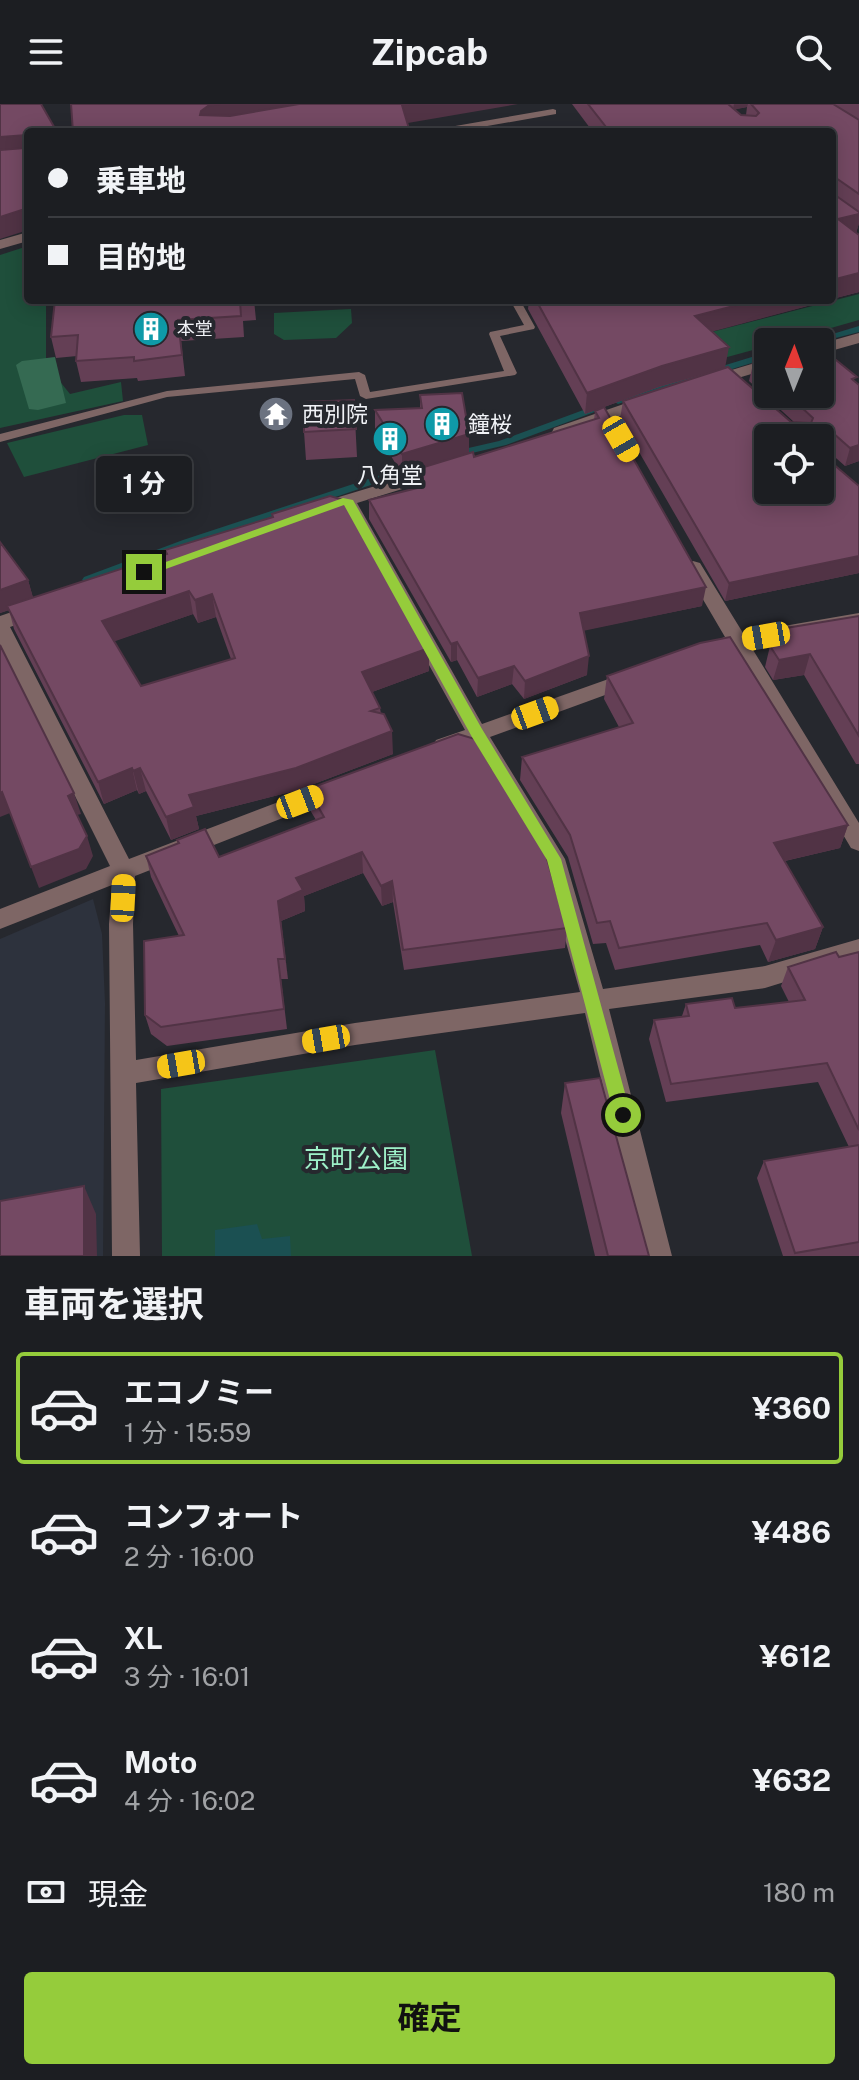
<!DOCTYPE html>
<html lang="ja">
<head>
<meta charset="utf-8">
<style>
	:root { --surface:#1c1e22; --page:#25272a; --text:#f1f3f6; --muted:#a0a2a5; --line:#3a3c40; --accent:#95cc3b }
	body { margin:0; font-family:"Public Sans","Noto Sans JP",sans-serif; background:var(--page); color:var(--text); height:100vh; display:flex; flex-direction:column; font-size:30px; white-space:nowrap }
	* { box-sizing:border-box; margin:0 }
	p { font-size:26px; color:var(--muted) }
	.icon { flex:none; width:44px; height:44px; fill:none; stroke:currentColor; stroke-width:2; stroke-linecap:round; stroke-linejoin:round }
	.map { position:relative; height:1152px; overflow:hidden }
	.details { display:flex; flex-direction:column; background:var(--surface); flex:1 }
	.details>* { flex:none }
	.top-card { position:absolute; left:24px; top:24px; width:812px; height:176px; border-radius:8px; box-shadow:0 4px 20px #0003,0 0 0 2px var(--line); display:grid; align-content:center; height:176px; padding:0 24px; background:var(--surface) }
	.needle { width:52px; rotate:1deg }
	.buttons { position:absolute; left:754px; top:224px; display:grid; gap:16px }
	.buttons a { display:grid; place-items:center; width:80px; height:80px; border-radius:8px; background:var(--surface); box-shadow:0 4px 20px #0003,0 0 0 2px var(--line); font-size:40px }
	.end { position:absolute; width:36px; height:36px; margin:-18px; border:10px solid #95cc3b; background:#111; box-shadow:0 0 0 4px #111 }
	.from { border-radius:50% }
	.bubble { position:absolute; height:56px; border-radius:8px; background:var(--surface); box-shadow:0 4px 20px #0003,0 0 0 2px var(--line); font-size:26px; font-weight:700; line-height:56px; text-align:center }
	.car { position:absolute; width:24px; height:48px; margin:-24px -12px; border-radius:10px; box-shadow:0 0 6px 2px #0007; background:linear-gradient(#f5c518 24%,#345 0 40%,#f5c518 0 76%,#345 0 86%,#f5c518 0) }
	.top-card b { display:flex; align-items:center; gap:28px; height:76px; font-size:30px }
	.top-card b+b { border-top:2px solid var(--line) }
	.top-card i { width:20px; height:20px; background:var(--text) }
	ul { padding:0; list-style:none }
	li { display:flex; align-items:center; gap:24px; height:112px; margin:0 16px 12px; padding:0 8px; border:4px solid transparent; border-radius:8px }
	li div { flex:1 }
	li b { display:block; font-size:30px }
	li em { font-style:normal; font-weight:700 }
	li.active { border-color:var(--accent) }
	li>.icon { width:72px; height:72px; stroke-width:1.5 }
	h2 { padding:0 24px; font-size:36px; line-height:96px }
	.pay { display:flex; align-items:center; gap:20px; height:88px; padding:0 24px; font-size:30px }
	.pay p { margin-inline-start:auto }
	.primary-button { display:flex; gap:16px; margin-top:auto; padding:16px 24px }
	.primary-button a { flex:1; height:92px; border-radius:8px; background:var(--accent); color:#111; font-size:32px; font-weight:700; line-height:92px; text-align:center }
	header { display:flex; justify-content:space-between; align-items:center; height:104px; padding:0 24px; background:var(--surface); font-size:36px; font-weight:700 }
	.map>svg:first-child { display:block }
	.built { fill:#2d323d }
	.green { fill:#1f4f3b }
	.forest { fill:#356a52 }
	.water { fill:#1b5052 }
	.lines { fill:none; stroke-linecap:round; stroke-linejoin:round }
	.stream { fill:#1b5052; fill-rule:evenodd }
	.lane { fill:#7e6665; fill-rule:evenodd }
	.street { fill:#7e6665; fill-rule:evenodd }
	.wall { fill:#643f55; fill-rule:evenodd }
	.shaded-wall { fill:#513345 }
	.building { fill:#744963; stroke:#513345; stroke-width:2; fill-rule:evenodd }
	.route { fill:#95cc3b }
	.labels { text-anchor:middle; stroke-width:8; stroke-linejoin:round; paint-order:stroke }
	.far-poi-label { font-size:18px; fill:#f1f3f7; stroke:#26282e; text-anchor:start }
	.poi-label { font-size:22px; fill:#f1f3f7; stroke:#26282e; text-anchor:start }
	.near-park-label { font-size:26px; fill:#9df0c8; stroke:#26282e }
</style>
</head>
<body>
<header><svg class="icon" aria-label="menu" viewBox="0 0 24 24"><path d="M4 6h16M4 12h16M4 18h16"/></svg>Zipcab<svg class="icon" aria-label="search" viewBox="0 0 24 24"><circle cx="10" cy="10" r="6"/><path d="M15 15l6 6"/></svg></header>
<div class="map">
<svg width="859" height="1152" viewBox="0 0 859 1152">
	<rect width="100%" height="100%" fill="#26282e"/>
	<path class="built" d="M93,795L102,830L105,899L103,1152H0V835Z"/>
	<path class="green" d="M28,142V196H46V260L70,290L121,278L123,297L0,324V151Z
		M859,190V216L782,238H768V242L720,255L696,232Z
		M351,205L352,219L336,234L284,236L274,230V209Z
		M124,311H142L148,341L24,373L7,339Z
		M435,946L472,1152H162L161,985Z"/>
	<path class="forest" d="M55,253L66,299L38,306L29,305L16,261L22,257Z"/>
	<path class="water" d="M257,1120L262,1135L290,1132L291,1152H215V1126Z"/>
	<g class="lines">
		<path class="stream" d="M859,222V228L820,238H806Z
			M768,248V254L621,299L618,300L613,297L615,295Z
			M597,301L600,302V306L506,341L455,353L450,350L451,348L499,337Z
			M414,360L418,361L419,363L418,365L191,442L92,479L88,480L82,476L84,473L183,436Z"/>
		<path class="lane" d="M553,5L556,6V10L453,28H434L438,25Z
			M510,196H520L535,223L534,225L500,232L517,269L515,271L366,295L360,292L355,275L167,293L0,338V330L167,287L359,268L365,271L370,288L504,267L489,230L490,228L524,221Z"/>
		<path class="street" d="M28,128V137L0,145V136Z
			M859,229V239L820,250V240Z
			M768,255V265L711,282L703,277L705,274Z
			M647,292L655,297L653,300L566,332L560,333L552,328L554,324Z
			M435,364L441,365L444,369L441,373L357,399L482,620L631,567L638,569L641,574L638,579L490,633L565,755L603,885L765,862L859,835V855L765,884L609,905L672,1152H644L585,909L355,941L136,979L140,1152H112L109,820L112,781L0,825V805L110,762L0,542V512L38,499L48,506L45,511L10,523L129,755L331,678L339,680L342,686L339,692L135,772L133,820L136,956L355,919L580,888L543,757L473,640L443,650L436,648L433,642L436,636L465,626L342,404L335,406L326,400L329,396Z
			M693,457L700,459L743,529L859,509V523L750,541L859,719V747L851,744L733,545L710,553L700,546L703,541L725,533L684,463Z"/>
	</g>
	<path class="wall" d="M572,0H859V119L856,129L859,188L832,195V28H593ZM747,3L746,11H741L735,5Z
		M55,196H254L256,216L243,217L244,233L181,237L185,272L138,277L137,274L81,278L76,257L77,252L56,254L51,233Z
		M529,196H830L712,227L725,263L791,318H794L749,277L753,260L768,255V290H820L856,278L859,281V357L845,362L828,347L824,346L828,355L859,382V469L725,497L620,315L623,297L705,270L659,283L604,303L702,502L584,526L587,571L524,595L512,580L477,593L457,556L451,558L369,415V396L412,385L411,367L402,370L375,326V306L420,304V291L469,349L474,353L594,316L595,307L601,304L585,310L528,205Z
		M354,296L357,353L306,356L304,328Z
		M272,410L429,567L372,588L380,604L381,610L393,650L298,686L196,712L199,725L171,736L146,687L139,690L137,686L104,700L14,525L9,506L0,509L2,441L28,476L33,494L166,450L165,446L272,413ZM193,510L198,519L216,513L231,555L141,582L114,537Z
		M859,512V660H856L804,571L773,576L765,563L770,542Z
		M607,572L848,721L840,744L785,757L823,823L815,845L768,858L760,841L615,866L606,839L593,840L568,753L520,676L522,653L619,623L604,595Z
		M308,685L567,824L565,844L404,866L393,798L382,802L363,769L304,792L305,807L281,817L288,875H281L287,925L167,942L151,930L145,911L179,832L151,773L146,752L178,740L177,736L219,753L316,716L310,706Z
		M859,848V1152H783L757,1074L764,1057L849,1043L818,978L666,998L649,935L654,916L682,912L686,900L735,904L789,898L781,882L788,863L839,853Z
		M565,979L649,1152H595L561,1009Z"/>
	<path class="shaded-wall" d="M220,0H329L210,21L200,11L201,7L208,2Z
		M409,0H518L402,20V1Z
		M734,0H748L747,3L733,6Z
		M26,31L28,50L0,53V33Z
		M28,104V126L0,135V113Z
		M859,110V119L856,130L838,115Z
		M859,169V188L832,195V176Z
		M757,196H830L692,233L695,212Z
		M729,243L725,264L659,283L585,310L587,289L662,262Z
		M469,330V349L402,370V350Z
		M859,341V357L845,362L850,344Z
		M859,452V469L725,497L729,479Z
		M28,476L34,497L7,502L9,506L0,509V486Z
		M706,483L702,502L578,528L580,509Z
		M189,487L193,510L107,540L102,517Z
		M212,490L216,513L198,519L195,496Z
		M457,538V556L451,558V540Z
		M429,544V567L364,591L362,568Z
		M810,550L804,571L773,576L779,556Z
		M589,552L587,571L524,595L525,577Z
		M514,562L512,580L477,593L478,574Z
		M392,627L393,650L298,686L196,712L199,725L171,736L166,713L189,691Z
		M132,664L137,686L104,700L98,678Z
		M140,664L146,687L139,690L133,667Z
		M2,688L10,709L0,713V689Z
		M74,689L81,710L74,712L68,692Z
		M848,721L840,744L767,761L774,739Z
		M87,732L93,752L86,765L39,784L31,763Z
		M362,748L363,769L304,792L305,807L281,817L288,875L278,797L296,774Z
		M392,777L393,798L382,802L381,782Z
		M823,823L815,845L768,858L776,836Z
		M84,1082L96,1110L97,1152H84Z"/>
	<path class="building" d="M0,0H41L57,28H28V104L0,113V46L24,44L26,31L0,33Z
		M71,0H220L208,2L201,7L200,11L230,12L299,0H409L402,1L410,28H73Z
		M588,0H728L741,11L756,12L759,9L751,0H833L859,16V90L836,74L833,77L835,91L859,108V110L838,115L859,131V169L832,176V28H610Z
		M55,196H248L240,197L241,212L178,216L182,251L134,257V253L76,257L78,231L51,233Z
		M536,196H757L695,212L729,243L662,262L587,289Z
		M820,243L857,273L852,275L859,281V341L850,344L833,329L823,328L822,344L829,352L825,353L859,382V452L729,479L623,297L728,263L791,318L811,319L813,314L787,290H820ZM768,334H820V386H768Z
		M768,255V273L753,260Z
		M462,289L469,330L402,350L375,306L422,304L420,291Z
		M354,296L356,325L304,328V298Z
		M604,303L706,483L580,509L589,552L525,577L514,562L478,574L457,538L451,540L369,396L421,383L411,367L473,348L474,353L599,314L595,307Z
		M330,392L347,397L429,544L362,568L380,604L371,607L384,610L392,627L296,664L189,691L194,703L166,713L140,664L133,667L132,664L98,678L7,502L167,450L165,446L273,413L272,410ZM189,487L195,496L212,490L235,554L141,582L102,517Z
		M0,438L28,476L0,486Z
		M859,512V632L810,550L779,556L770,542L780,525Z
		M730,533L848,721L774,739L823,823L776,836L767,819L619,844L610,817L597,819L570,731L522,653L633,619L607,572L700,539Z
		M0,541L74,689L68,692L87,732L79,745L31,763L2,688L0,689Z
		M458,630L475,635L492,664L496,662L542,737L567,824L403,846L392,777L381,782L362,748L296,774L303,786L278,797L285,855H278L284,905L161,923L145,911L144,837L184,831L146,752L179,739L177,736L205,725L219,753L324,713L308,685Z
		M836,848L839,853L859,848V1026L827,959L671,980L654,916L689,912L686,900L732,894L735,904L805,896L788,863Z
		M600,974L649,1152H608L565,979Z
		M859,1041V1138L795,1149L764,1057Z
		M84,1082V1152H0V1097Z"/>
	<path class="route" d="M343,394L353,396L482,625L561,755L631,1011L629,1017L623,1019L614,1011L547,756L472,633L344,401L149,471L138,468Z"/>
	<defs>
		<symbol id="building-disc" viewBox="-11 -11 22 22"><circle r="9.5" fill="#0f9aa8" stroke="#26282e"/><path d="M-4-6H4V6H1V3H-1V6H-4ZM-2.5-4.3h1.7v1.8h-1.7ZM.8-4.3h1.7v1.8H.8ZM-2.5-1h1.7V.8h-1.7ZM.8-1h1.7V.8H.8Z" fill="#fff"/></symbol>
		<symbol id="temple-disc" viewBox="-11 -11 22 22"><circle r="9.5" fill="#6b7280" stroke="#26282e"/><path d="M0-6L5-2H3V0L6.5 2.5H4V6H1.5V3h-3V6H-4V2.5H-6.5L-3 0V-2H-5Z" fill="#fff"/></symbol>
	</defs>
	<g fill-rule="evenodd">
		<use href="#building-disc" x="131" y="205" width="40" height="40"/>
		<use href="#temple-disc" x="256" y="290" width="40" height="40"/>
		<use href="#building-disc" x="422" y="300" width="40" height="40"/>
		<use href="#building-disc" x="370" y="315" width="40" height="40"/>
	</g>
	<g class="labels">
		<g class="far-poi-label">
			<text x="177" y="231">本堂</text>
		</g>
		<g class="poi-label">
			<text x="302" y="318">西別院</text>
			<text x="468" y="328">鐘桜</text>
			<text x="390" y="379" text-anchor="middle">八角堂</text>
		</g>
		<g class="near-park-label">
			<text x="356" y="1064">京町公園</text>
		</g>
	</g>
</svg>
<div class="buttons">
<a><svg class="needle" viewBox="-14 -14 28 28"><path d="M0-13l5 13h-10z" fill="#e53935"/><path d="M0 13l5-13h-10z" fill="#a0a2a5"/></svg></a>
<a><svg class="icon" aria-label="locate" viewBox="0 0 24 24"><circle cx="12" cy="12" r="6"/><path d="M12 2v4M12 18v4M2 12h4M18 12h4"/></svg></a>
</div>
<i class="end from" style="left:623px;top:1011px"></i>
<i class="end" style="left:144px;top:468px"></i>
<div class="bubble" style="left:96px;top:352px;width:96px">1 分</div>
<i class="car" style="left:621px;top:335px;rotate:150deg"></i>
<i class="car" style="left:766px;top:532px;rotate:260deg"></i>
<i class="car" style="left:535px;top:609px;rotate:70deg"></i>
<i class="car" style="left:300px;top:698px;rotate:69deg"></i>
<i class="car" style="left:123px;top:794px;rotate:3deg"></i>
<i class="car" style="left:326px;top:935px;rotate:260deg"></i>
<i class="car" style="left:181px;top:960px;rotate:260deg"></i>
<div class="top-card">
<b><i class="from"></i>乗車地</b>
<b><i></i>目的地</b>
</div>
</div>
<section class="details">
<h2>車両を選択</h2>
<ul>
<li class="active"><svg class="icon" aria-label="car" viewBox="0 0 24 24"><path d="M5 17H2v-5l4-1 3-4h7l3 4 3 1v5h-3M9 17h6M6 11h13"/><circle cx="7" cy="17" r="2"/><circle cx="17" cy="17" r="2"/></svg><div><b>エコノミー</b><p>1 分 · 15:59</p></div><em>¥360</em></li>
<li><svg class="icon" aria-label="car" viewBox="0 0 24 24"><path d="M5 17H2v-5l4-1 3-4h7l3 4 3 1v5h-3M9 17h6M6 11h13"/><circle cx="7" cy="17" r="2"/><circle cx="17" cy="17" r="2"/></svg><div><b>コンフォート</b><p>2 分 · 16:00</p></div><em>¥486</em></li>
<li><svg class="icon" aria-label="car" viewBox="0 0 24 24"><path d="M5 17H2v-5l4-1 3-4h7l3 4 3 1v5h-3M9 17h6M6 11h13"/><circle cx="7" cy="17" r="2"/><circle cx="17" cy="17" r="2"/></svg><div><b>XL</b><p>3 分 · 16:01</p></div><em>¥612</em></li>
<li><svg class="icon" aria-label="car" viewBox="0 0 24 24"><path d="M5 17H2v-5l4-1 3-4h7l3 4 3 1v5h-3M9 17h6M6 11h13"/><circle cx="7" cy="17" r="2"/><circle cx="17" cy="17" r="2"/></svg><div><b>Moto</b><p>4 分 · 16:02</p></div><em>¥632</em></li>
</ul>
<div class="pay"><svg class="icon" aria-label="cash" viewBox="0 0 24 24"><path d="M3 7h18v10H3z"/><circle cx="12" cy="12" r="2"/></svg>現金<p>180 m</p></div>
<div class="primary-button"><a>確定</a></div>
</section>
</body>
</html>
